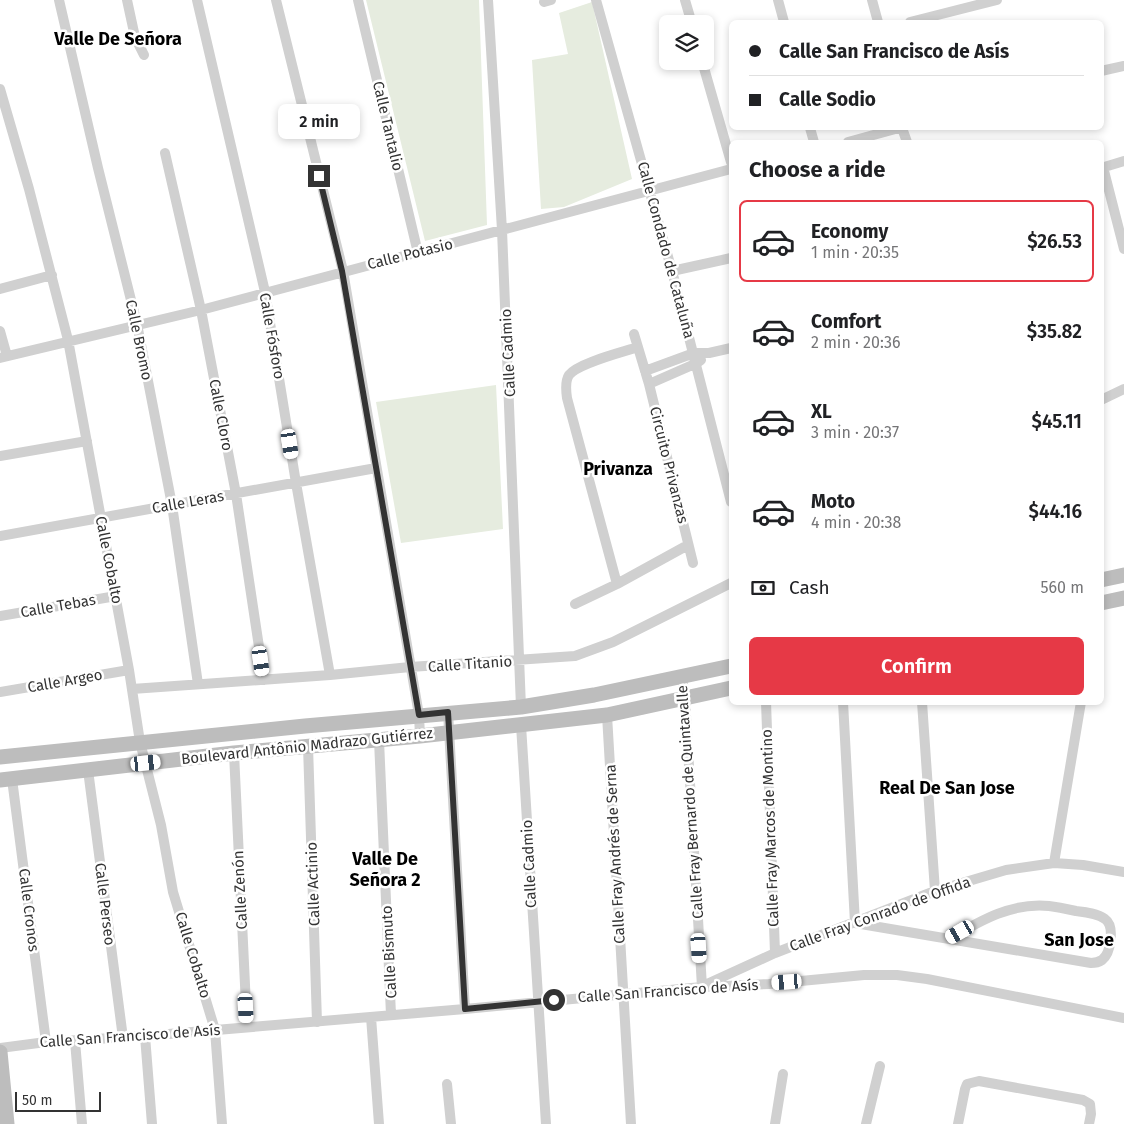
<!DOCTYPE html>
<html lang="en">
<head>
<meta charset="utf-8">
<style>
	:root { --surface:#fff; --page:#f2f2f2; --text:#202124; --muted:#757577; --line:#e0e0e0; --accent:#e63946 }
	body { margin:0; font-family:"Fira Sans",sans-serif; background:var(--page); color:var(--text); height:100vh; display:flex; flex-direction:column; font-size:19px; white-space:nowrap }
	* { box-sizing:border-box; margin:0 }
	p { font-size:16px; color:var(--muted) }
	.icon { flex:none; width:28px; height:28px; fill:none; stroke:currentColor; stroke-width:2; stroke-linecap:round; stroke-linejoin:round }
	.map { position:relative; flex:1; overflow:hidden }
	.sheet { position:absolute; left:729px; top:140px; width:375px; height:565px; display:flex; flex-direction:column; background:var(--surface); border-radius:8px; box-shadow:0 2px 8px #0003 }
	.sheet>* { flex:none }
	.top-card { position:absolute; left:729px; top:20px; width:375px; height:110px; border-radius:8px; box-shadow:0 2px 8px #0003; display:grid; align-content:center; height:110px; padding:0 20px; background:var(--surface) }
	.tools { position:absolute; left:659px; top:15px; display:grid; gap:10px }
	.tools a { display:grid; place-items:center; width:55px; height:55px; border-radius:8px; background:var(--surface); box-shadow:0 2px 8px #0003; font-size:25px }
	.scale { position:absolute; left:15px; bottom:12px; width:86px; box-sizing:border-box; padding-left:5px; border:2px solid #333; border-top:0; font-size:14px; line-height:18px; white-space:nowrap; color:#333; -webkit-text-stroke:4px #fff; paint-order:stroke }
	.end { position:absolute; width:22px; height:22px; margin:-11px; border:6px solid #333; background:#fff; box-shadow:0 0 0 2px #fff }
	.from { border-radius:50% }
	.bubble { position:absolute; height:35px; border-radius:8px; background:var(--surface); box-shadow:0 2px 8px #0003; font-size:16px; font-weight:600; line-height:35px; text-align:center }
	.car { position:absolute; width:15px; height:30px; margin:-15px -8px; border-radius:6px; box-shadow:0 0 4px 1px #0007; background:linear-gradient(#fff 24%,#345 0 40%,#fff 0 76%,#345 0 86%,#fff 0) }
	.top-card b { display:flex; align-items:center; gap:18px; height:48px; font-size:19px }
	.top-card b+b { border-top:1px solid var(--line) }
	.top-card i { width:12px; height:12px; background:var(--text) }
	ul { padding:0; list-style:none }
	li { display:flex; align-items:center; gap:15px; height:82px; margin:0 10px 8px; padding:0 10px; border:2px solid transparent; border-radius:8px }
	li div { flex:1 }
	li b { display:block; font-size:19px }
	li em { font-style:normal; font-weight:600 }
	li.selected { border-color:var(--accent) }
	li>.icon { width:45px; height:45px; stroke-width:1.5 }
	h2 { padding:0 20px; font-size:22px; line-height:60px }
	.pay { display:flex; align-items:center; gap:12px; height:55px; padding:0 20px; font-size:19px }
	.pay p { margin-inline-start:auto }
	.cta { display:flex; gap:10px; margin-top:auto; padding:10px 20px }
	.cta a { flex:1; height:58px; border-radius:8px; background:var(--accent); color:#fff; font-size:20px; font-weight:600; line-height:58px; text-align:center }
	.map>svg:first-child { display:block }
	.green { fill:#e6ecdf }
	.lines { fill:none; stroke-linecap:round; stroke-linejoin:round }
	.street { stroke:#d0d0d0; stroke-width:10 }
	.secondary { stroke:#bdbdbd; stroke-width:15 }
	.route { stroke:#333; stroke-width:6 }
	.labels { text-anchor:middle; stroke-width:5; stroke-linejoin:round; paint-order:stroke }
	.street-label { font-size:15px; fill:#333; stroke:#fff }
	.quarter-label { font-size:18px; font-weight:bold; fill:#000; stroke:#fff }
</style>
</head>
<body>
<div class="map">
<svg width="1124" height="1124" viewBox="0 0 1124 1124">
	<rect width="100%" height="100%" fill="#fff"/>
	<path class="green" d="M366,0H479L487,225L425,241Z
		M592,2L632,179L564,207L541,209L532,60L568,54L559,13Z
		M496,385L503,529L401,543L376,402Z"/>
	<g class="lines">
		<path class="street" d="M59,0L98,168L137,324L172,505L198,684
			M127,0L135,37L144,55
			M197,0L265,292L296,483L330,675
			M276,0L343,271L419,715L420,736
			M358,0L418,253
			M488,0L502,230L521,707
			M596,0L672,271L731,502
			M685,0L692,24
			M778,0L784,22
			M872,0L878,22
			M544,2L551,0
			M910,22L997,0
			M702,61L731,162
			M1101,71L1124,66
			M0,89L29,189L68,340L129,670L140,742L161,825L173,892L215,1030L222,1124
			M810,128L814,142
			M902,128L907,142
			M848,142L899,128
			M165,153L201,310L236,494L264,680
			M1103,167L1124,249
			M1101,168L1124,161
			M672,271L731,258
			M0,289L52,275
			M0,331L7,356
			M634,334L649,384L693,563
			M0,358L201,310L731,169
			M645,371L694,353H709L731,348
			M649,384L697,363L701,360
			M1101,400L1124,389
			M0,456L87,441
			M0,536L376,468
			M617,584L567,398C566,391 565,381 569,375C578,363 623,352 638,347
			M575,604L617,584L688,545
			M0,616L116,596
			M682,677L685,698L702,987
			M132,689L330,675L410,667L575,656L613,642L731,583
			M0,692L129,670
			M766,702L775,953
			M843,702L855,923L1091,963C1095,963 1099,962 1102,960C1111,953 1115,926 1105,919C1097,913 1085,912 1076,911C1067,909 1058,907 1049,906C1012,902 980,921 949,939
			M922,702L935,891
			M448,712L465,1009
			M607,715L631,1124
			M521,725L546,1124
			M379,740L391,1015
			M308,746L317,1022
			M234,753L247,1027
			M88,770L123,1038
			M12,779L46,1042
			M1054,863L1081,702
			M707,984L775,953L935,891L1006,870L1054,863L1083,865L1124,872
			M371,1017L379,1124
			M145,1036L152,1124
			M75,1041L82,1124
			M0,1048L46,1042L145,1036L465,1009L702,987L769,984L864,975H897L927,979L1124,1018
			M447,1084L451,1124
			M775,1124L783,1074
			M866,1124L880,1066
			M958,1124L965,1089L967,1084L979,1081L1083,1100L1090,1104L1091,1114L1089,1124"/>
		<path class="secondary" d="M1101,580L1124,575
			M1101,603L1124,598
			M0,757L305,726L521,707L594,695L731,666
			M0,780L234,753L420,736L607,715L731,688
			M0,1052L7,1124"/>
	</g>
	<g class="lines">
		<path class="route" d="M319,176L342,271L419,715L448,712L465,1009L554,1000"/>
	</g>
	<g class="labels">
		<g class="street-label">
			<text transform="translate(388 126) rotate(77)" y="5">Calle Tantalio</text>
			<text transform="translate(666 250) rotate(75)" y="5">Calle Condado de Cataluña</text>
			<text transform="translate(410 254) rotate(-14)" y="5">Calle Potasio</text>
			<text transform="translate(272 336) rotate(80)" y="5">Calle Fósforo</text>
			<text transform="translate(139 340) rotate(78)" y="5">Calle Bromo</text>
			<text transform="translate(508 353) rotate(-93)" y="5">Calle Cadmio</text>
			<text transform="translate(221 415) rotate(79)" y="5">Calle Cloro</text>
			<text transform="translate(669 465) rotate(76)" y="5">Circuito Privanzas</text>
			<text transform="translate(188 502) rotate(-10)" y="5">Calle Leras</text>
			<text transform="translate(109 560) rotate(79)" y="5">Calle Cobalto</text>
			<text transform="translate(58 606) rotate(-10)" y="5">Calle Tebas</text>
			<text transform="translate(470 664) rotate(-4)" y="5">Calle Titanio</text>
			<text transform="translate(65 681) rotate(-10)" y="5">Calle Argeo</text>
			<text transform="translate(307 746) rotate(-6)" y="5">Boulevard Antônio Madrazo Gutiérrez</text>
			<text transform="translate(690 802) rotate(-94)" y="5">Calle Fray Bernardo de Quintavalle</text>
			<text transform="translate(770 828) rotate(-92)" y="5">Calle Fray Marcos de Montino</text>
			<text transform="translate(615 854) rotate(-93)" y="5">Calle Fray Andrés de Serna</text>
			<text transform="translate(529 864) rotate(-93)" y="5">Calle Cadmio</text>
			<text transform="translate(313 884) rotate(-92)" y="5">Calle Actinio</text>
			<text transform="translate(240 890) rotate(-93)" y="5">Calle Zenón</text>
			<text transform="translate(105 904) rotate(83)" y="5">Calle Perseo</text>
			<text transform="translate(29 910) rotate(83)" y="5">Calle Cronos</text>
			<text transform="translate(880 914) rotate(-20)" y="5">Calle Fray Conrado de Offida</text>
			<text transform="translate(389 952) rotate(-93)" y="5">Calle Bismuto</text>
			<text transform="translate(193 955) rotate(73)" y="5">Calle Cobalto</text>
			<text transform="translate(668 991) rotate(-4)" y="5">Calle San Francisco de Asís</text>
			<text transform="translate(130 1036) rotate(-4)" y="5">Calle San Francisco de Asís</text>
		</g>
		<g class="quarter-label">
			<text x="118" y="45">Valle De Señora</text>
			<text x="618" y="475">Privanza</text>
			<text x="947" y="794">Real De San Jose</text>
			<text x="385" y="865">Valle De<tspan x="385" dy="21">Señora 2</tspan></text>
			<text x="1079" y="946">San Jose</text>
		</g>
	</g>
</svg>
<div class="tools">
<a><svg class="icon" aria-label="layers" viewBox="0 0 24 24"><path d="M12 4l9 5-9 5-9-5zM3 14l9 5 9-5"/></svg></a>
</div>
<div class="scale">50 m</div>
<i class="end from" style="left:554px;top:1000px"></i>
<i class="end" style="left:319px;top:176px"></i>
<div class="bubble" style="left:278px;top:104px;width:82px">2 min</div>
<i class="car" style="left:290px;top:444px;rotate:171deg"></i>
<i class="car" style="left:261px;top:661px;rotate:172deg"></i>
<i class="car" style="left:146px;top:763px;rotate:84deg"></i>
<i class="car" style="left:960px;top:932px;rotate:240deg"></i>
<i class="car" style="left:699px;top:948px;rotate:176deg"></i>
<i class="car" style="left:787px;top:982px;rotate:266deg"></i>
<i class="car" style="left:246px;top:1008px;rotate:177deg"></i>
<div class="top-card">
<b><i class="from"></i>Calle San Francisco de Asís</b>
<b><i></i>Calle Sodio</b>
</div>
<section class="sheet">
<h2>Choose a ride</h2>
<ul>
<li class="selected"><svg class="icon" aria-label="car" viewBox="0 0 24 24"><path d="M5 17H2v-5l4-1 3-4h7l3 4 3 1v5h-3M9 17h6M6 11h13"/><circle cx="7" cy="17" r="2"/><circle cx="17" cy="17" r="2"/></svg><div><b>Economy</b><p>1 min · 20:35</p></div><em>$26.53</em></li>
<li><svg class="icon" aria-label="car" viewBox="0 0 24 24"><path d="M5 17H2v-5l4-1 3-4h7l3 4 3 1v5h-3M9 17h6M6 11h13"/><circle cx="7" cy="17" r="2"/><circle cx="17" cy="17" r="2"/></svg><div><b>Comfort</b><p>2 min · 20:36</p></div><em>$35.82</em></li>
<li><svg class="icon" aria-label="car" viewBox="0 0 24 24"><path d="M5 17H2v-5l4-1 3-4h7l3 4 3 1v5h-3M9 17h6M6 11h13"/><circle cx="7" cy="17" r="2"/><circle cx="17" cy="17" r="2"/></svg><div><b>XL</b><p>3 min · 20:37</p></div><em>$45.11</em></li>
<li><svg class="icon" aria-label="car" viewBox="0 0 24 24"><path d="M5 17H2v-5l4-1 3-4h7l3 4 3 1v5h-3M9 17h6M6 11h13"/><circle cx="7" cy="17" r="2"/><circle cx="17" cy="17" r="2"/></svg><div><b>Moto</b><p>4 min · 20:38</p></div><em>$44.16</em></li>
</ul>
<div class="pay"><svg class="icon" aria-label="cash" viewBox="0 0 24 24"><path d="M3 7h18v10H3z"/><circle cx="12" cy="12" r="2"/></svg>Cash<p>560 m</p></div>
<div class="cta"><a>Confirm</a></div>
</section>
</div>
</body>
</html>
